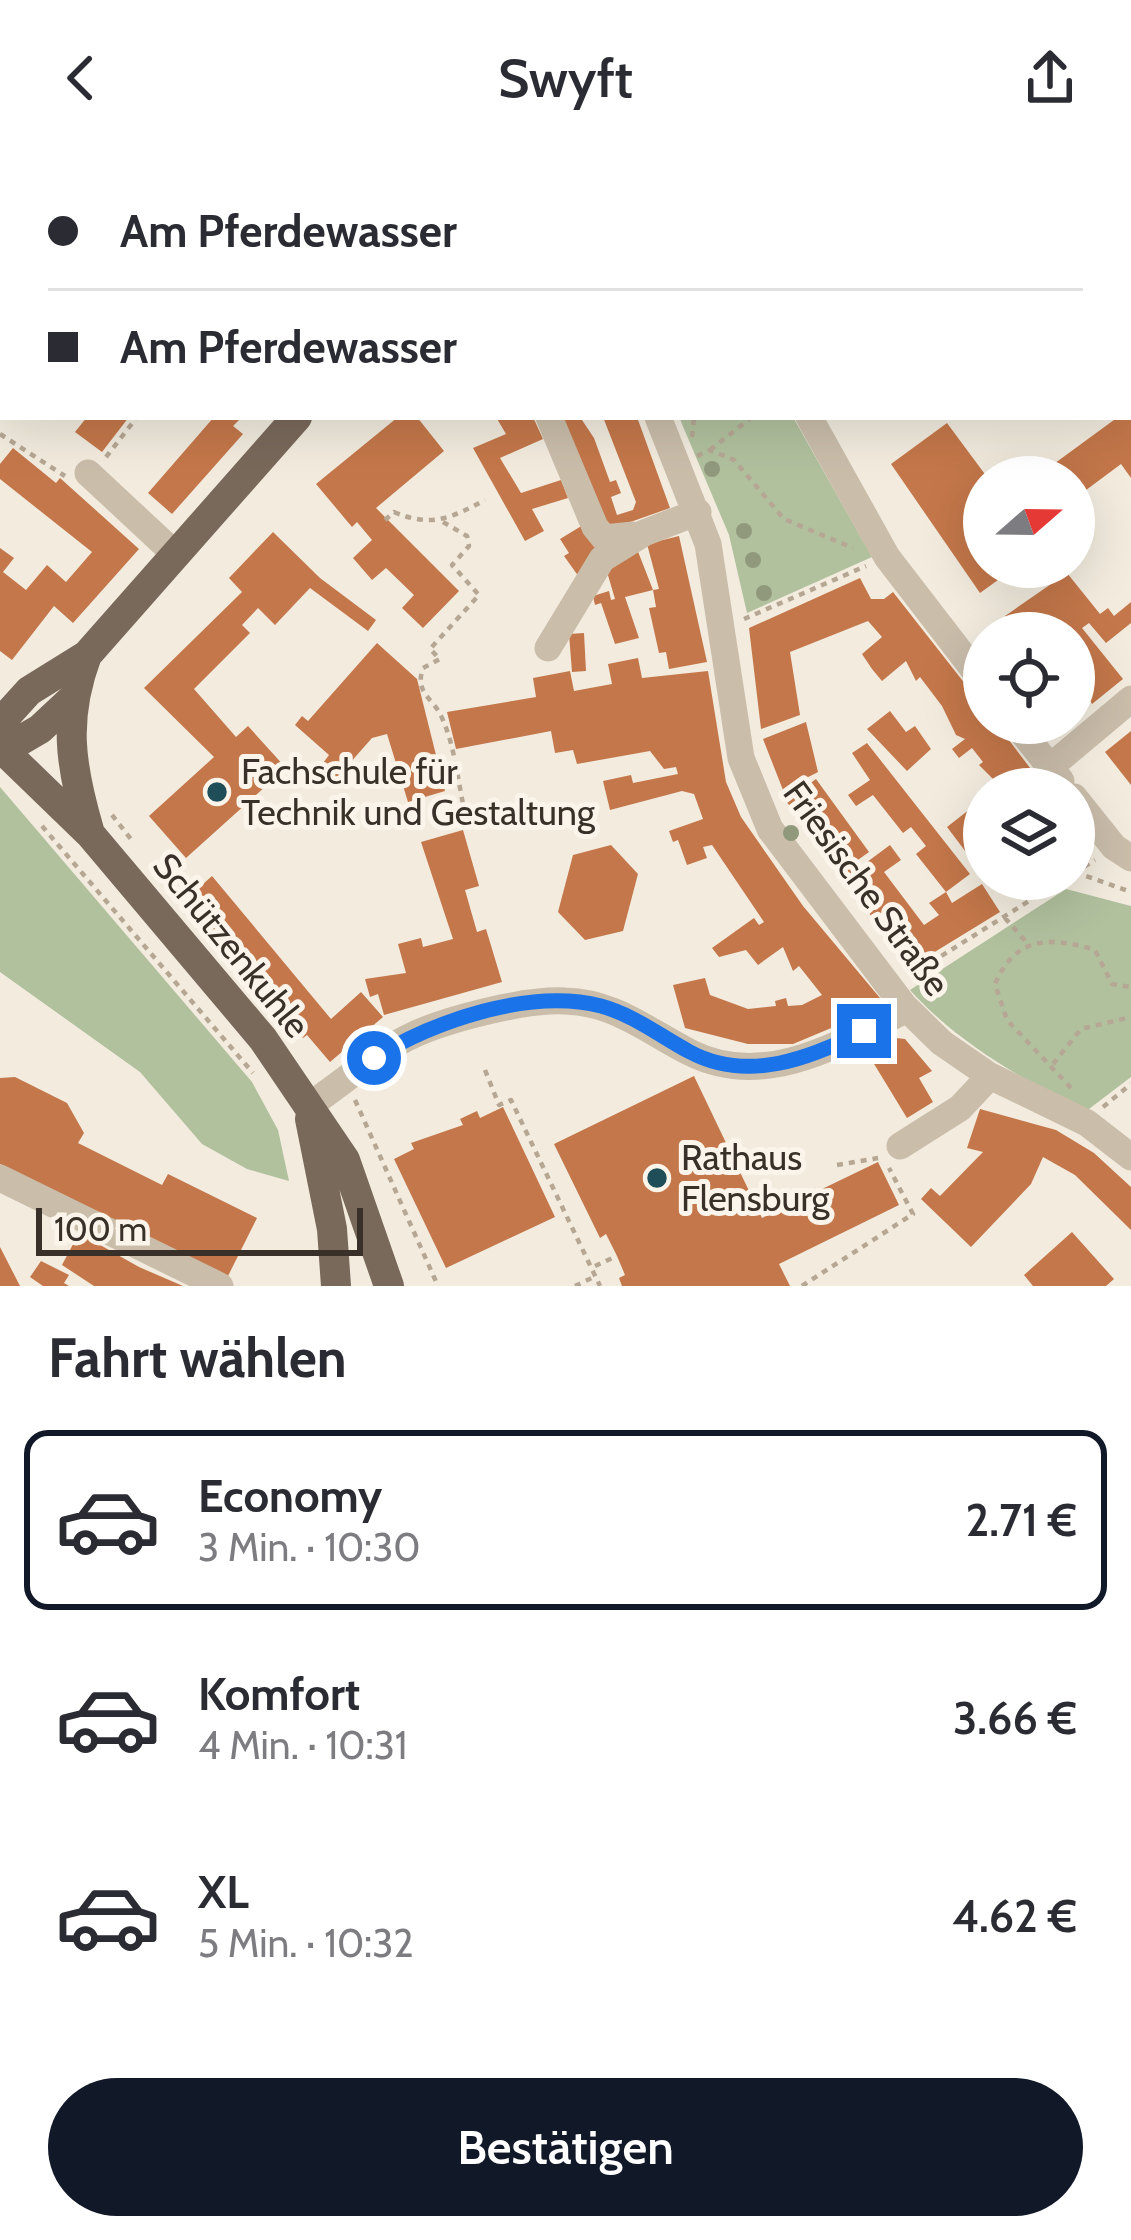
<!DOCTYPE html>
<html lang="de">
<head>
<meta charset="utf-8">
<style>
	:root { --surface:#fff; --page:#f2f2f3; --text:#2b2b33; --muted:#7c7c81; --line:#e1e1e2; --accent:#111827 }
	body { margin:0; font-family:Cabin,sans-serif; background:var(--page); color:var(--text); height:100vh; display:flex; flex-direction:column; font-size:45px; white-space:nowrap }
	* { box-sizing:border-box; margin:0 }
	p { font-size:39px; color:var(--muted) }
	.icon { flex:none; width:66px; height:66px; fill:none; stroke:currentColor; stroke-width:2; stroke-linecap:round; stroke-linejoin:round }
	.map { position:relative; height:1130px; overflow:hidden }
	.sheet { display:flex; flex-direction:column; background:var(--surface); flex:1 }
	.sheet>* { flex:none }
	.hud { position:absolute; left:0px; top:0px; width:1131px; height:264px; box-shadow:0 12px 48px #0002; display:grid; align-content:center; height:264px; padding:0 48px; background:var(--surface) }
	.needle { width:78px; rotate:70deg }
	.tools { position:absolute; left:963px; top:300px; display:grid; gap:24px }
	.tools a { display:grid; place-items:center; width:132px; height:132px; border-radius:50%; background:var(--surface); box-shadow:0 12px 48px #0002; font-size:60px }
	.scale { position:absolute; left:36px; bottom:30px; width:327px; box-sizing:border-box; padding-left:12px; border:6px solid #383029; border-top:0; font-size:33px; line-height:42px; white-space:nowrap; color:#383029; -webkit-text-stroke:9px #faf4ea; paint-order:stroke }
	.end { position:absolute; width:54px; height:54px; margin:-27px; border:15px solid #1a73e8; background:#fff; box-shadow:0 0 0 6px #fff }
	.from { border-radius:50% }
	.hud b { display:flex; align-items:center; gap:42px; height:114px; font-size:45px }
	.hud b+b { border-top:3px solid var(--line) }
	.hud i { width:30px; height:30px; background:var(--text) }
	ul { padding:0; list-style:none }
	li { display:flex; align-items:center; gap:36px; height:180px; margin:0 24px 18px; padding:0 24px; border:6px solid transparent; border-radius:24px }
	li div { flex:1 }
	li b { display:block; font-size:45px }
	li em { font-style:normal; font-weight:600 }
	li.selected { border-color:var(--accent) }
	li>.icon { width:108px; height:108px; stroke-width:1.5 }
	h2 { padding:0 48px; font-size:54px; line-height:144px }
	.action { display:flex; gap:24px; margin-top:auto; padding:24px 48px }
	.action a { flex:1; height:138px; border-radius:72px; background:var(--accent); color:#fff; font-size:48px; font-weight:600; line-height:138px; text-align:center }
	header { display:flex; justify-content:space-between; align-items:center; height:156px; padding:0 48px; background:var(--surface); font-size:54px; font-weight:600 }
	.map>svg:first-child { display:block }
	.green { fill:#b1c19e }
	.building { fill:#c4774a }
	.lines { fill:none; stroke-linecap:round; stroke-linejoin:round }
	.path { stroke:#b6a794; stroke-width:4.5; stroke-dasharray:6 6; stroke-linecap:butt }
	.minor { stroke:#cabdaa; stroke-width:27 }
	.major { stroke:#79695b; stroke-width:30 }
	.tree { fill:#91997d }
	.route { stroke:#1a73e8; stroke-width:15 }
	.poi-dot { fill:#1f4e59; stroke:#faf4ea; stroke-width:4.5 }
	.labels { text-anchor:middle; stroke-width:10; stroke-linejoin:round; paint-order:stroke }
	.poi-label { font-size:36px; fill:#383029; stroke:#faf4ea; text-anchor:start }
	.street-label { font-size:36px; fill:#383029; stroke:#faf4ea }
</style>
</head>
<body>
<header><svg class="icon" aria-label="back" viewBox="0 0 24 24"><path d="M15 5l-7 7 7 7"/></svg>Swyft<svg class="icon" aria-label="share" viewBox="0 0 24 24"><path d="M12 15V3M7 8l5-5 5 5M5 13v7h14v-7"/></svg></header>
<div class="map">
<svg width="1131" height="1130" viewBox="0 0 1131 1130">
	<rect width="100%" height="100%" fill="#f2ebde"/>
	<path class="green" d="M679,261H793L872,401L747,457L729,379Z
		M0,631L252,926L278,974L289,1025L247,1013L202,988L140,916L0,816Z
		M1066,733L1131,750V921L1085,956C1020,921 960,889 910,834Z"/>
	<path class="building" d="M87,261H129L102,296L75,276Z
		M214,261H242L233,270L243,278L172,358L148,337Z
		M398,261H417L444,295L376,352L459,435L423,472L402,452L414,439L386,412L372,424L353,402L372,384L357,366L352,371L316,328Z
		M496,261H533L543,283L500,302L521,337L561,324L568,342L532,353L544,375L525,385L473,292L506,278Z
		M560,261H580L594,282L610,326L616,324L621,337L611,341L617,359L633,354L636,346L603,261H637L670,352L605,375Z
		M1118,261H1131V322L1121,308L1074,343V321H1036Z
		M947,267L987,321L984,411H1016L980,437L891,308Z
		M13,292L56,327L60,322L139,393L73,467L54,450L12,504L0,495V392L14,402L3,416L26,434L47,409L66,426L92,396L0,323V308Z
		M583,369L598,393L579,421L564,400L569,397L560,383Z
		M273,376L320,422L376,464L368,475L310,432L275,469L258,452L242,469L250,477L194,533L236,581L248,570L286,612L186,702L149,660L214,601L144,532L242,436L229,422Z
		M679,380L707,506L669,513L666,496L659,497L649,452L656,451L653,434L659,433L647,388Z
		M637,393L653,434L625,441L639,482L615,488L601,447L595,449L593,440L609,435L611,444L615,443L605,409Z
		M1067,417L1100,458L1108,452L1114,460L1131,446V467L1106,487L1089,467L1082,472L1123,523L1092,548L1074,518V477H1063L1057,470L1048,477H1019L1005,460Z
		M860,422L871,443H884L893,436L984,552V567H996L1046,633H1003L979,609L983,606L972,592L959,602L952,593L965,583L956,579L942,550L920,521L916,525L906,505L882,525L872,513L862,498L882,481L868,465L790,496L800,559L761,573L749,472Z
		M584,477L586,515L572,516L569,478Z
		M377,487L417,523L445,635L408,646L387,578L372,582L334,625L320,611L329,599L295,569L302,560L308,565Z
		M638,502L642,522L708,515L726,626L741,661L803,750L880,842L879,852L793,888H748L685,872L673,829L705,822L710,839L748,853L776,850L775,845L786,842L788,850L802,849L822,839L799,810L793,815L783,791L758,809L746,794L719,801L712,792L754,762L759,769L764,766L712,689L703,691L707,702L687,709L678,684L673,686L669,675L703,663L694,638L682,635L610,654L603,625L631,619L633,627L678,618L676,611L664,613L650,595L577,608L573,594L555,597L551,575L456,593L447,556L536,541L533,522L570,515L574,535L612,528L608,508Z
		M890,555L906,576L915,570L931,593L907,615L867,573Z
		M806,566L818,616L783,634L763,583Z
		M1131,575V629L1105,596Z
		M867,587L970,718L946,736L952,747L982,728L1000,756L915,808L906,807L786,645L816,623L869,696L855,706L859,712L890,689L901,704L884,716L924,769L939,759L929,747L946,736L916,698L926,690L911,671L903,677L873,639L856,650L848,639L870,624L852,597Z
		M970,653L984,671V720L947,671Z
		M1074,670L1092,694L1090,704L1074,713Z
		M463,674L479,730L465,734L477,776L486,773L502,826L384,859L378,838L370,841L365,823L406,817L398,788L421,782L423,791L453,783L421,686Z
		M611,689L638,718L623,775L585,784L558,756L573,699Z
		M212,720L331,863L361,836L383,861L330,906L307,879L303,882L184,745Z
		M896,882L905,883L932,915L919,922L933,946L907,962L868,898Z
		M694,920L762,1062L878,1006L899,1049L779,1108L790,1130H622L619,1122L625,1119L617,1100L606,1078L600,1082L554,988Z
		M15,921L67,947L84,977L78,987L162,1029L168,1018L257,1062L227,1122L0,1008V922Z
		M503,951L555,1061L446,1112L394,1003L414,993L411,987L463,969L460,963L477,955L480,962Z
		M980,953L1056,974L1094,997L1131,1031V1074L1075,1019L1043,1001L1031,1028L971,1091L921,1043L931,1032L940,1040L983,996L967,992Z
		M1072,1076L1114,1123L1106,1130H1033L1024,1119Z
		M79,1077L139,1111L183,1130H94L62,1109Z
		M0,1091L20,1130H0Z
		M41,1105L69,1119L64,1127L69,1130H43L30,1121Z"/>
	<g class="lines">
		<path class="path" d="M0,174L3,170
			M0,278L65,320
			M692,281L694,261
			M710,294L752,261
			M697,300L710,294L734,304L784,363L853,392
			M106,301L137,261
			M385,364L394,356C431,372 451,362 485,344
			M443,366L467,380L469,390L452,409L479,439L430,493L440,503L423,512C414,538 434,542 442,562C455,590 458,627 465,657
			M744,463L866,410
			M112,659L134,687
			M42,670L253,917
			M1075,716L1131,736
			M1074,717L1095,704
			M1005,762L1029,789
			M911,819L1064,723
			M1053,908L1081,873L1131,861
			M485,914L499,949L511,944L600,1130
			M1071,932L1007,864L995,828C1016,780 1049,780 1095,794L1112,828L1131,831
			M355,944L438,1130
			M1103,951L1131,928
			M837,1009L878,1002
			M595,1110L617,1100
			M575,1130L596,1120
			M802,1130L913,1058L889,1012"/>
		<path class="minor" d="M32,0L35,3
			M499,0L502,3
			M117,3L120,0
			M549,261L595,371L604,382L633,379
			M658,261L708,388L741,602L770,673L904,850L942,887L990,920L1087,967L1131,1001
			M809,261L887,401L984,527
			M88,317L175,398
			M548,492L602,403L644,377L698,356
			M1015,567L1061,625
			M1050,611L1131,543
			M1074,641L1114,691L1131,702
			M307,951C340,929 370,902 405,883C441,864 524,843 565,845C615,846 649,876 691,897C766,934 841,887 907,853
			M900,990L960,952L990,920
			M0,1022L220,1130"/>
		<path class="major" d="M777,3L785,0
			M87,499C63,563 70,609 89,674
			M0,567L29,535L87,499L297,261
			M0,591L91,679L263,883L345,1004L389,1130
			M4,594L40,573L70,545
			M310,963L332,1073L336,1130"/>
	</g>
	<g class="tree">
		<circle cx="712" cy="313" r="8"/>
		<circle cx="744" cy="375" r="8"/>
		<circle cx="753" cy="404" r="8"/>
		<circle cx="764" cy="437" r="8"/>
		<circle cx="791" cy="677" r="8"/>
	</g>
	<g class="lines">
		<path class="route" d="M374,902C434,865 529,832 601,850C634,859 660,880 690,896C748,927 811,902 864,875"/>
	</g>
	<g class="poi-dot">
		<circle cx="217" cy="636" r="12"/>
		<circle cx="657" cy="1022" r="12"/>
	</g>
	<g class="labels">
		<g class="poi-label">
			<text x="241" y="628">Fachschule für<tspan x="241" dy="41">Technik und Gestaltung</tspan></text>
			<text x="681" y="1014">Rathaus<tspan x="681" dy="41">Flensburg</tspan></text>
		</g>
		<g class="street-label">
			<text transform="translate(867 732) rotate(54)" y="13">Friesische Straße</text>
			<text transform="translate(232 789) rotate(51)" y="13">Schützenkuhle</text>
		</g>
	</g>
</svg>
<div class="tools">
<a><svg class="needle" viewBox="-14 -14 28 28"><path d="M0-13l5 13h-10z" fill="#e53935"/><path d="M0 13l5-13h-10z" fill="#7c7c81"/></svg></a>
<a><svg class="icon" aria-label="locate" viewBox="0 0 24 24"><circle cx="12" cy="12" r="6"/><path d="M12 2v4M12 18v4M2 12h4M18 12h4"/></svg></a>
<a><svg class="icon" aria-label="layers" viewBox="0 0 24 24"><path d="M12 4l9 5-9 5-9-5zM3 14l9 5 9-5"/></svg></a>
</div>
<div class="scale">100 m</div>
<i class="end from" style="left:374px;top:902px"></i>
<i class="end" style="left:864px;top:875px"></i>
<div class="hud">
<b><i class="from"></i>Am Pferdewasser</b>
<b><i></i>Am Pferdewasser</b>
</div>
</div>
<section class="sheet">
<h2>Fahrt wählen</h2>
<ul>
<li class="selected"><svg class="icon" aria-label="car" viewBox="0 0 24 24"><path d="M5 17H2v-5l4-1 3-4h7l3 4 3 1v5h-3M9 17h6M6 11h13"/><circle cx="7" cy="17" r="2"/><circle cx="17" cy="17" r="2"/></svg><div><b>Economy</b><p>3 Min. · 10:30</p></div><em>2.71 €</em></li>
<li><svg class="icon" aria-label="car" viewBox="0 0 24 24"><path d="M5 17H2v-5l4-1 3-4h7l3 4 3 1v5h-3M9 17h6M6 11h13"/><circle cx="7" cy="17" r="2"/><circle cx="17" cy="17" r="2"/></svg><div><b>Komfort</b><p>4 Min. · 10:31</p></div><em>3.66 €</em></li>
<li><svg class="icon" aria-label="car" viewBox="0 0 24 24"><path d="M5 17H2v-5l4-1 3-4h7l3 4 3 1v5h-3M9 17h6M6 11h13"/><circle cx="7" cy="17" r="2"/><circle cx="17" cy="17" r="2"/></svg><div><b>XL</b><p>5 Min. · 10:32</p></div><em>4.62 €</em></li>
</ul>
<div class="action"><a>Bestätigen</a></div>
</section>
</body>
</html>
